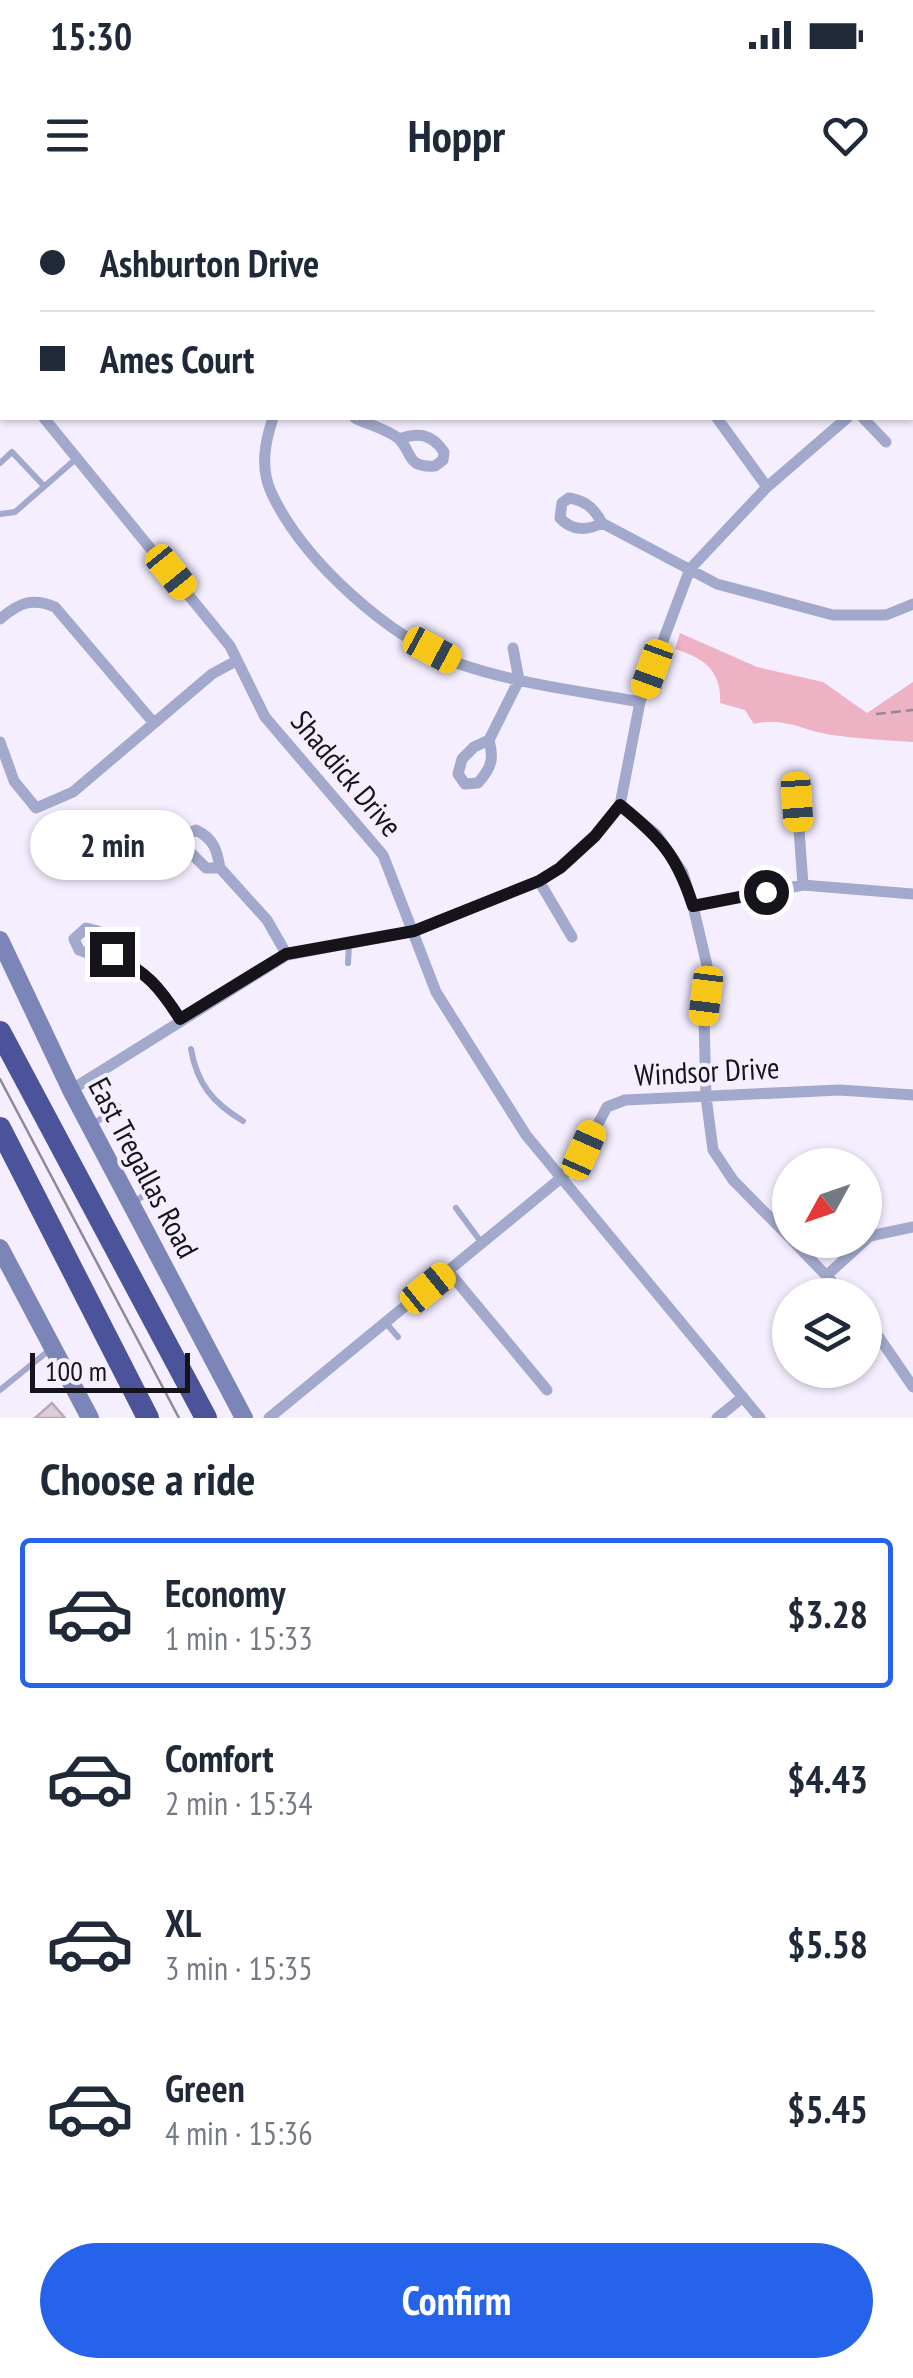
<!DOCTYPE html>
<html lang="en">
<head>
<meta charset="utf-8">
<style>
	:root { --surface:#fff; --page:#f2f2f3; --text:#1f2937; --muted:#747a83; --line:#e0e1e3; --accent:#2563eb }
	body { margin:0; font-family:"PT Sans Narrow",sans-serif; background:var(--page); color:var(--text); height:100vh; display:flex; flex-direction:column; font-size:38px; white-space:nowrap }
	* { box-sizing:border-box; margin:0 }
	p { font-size:32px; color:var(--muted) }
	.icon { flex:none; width:55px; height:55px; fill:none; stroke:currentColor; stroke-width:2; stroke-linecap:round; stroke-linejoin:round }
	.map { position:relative; height:1218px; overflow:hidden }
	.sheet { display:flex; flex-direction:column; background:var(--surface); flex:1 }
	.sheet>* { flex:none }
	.banner { position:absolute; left:0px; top:0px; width:915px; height:220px; box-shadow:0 2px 8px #0004; display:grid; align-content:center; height:220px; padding:0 40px; background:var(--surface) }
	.needle { width:65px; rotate:230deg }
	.controls { position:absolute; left:772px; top:948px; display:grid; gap:20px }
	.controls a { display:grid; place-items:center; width:110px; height:110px; border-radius:50%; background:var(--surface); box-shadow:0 2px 8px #0004; font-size:50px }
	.scale { position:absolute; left:30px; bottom:25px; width:160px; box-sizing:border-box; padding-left:10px; border:5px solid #16131a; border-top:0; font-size:28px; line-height:35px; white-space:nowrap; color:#16131a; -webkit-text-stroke:8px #f5eefe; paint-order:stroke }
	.end { position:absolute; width:45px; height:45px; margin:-22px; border:12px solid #16131a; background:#fff; box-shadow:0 0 0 5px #fff }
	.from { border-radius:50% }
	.bubble { position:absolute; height:70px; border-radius:35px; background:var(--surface); box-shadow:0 2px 8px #0004; font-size:32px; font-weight:700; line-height:70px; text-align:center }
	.car { position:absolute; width:30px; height:60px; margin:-30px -15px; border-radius:12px; box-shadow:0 0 8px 2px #0007; background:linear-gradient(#f5c518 24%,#345 0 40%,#f5c518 0 76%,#345 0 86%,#f5c518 0) }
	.banner b { display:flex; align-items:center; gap:35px; height:95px; font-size:38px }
	.banner b+b { border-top:2px solid var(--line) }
	.banner i { width:25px; height:25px; background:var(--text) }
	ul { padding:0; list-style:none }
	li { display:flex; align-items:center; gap:30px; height:150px; margin:0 20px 15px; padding:0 20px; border:5px solid transparent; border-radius:10px }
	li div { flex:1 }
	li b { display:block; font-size:38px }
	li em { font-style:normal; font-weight:700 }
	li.selected { border-color:var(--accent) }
	li>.icon { width:90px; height:90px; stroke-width:1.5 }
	h2 { padding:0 40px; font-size:45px; line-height:120px }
	.button { display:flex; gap:20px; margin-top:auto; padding:20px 40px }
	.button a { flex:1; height:115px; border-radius:60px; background:var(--accent); color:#fff; font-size:40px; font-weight:700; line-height:115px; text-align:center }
	.status { display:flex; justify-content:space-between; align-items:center; height:70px; padding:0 50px; background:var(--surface); direction:ltr }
	.status svg { height:28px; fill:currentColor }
	header { display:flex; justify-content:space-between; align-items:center; height:130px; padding:0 40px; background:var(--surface); font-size:45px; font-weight:700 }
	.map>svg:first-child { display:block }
	.green { fill:#edb2c3 }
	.building { fill:#ddccda; stroke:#b8a7b5; stroke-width:2.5 }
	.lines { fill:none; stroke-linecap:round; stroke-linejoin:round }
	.path { stroke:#908b97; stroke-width:2.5; stroke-dasharray:10 5; stroke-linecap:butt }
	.lane { stroke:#a2a9cc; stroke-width:6 }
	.street { stroke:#a2a9cc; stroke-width:11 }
	.secondary { stroke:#7c85b7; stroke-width:18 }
	.highway { stroke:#4b549a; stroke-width:22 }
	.tram { stroke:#8f8995; stroke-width:2.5 }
	.route { stroke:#16131a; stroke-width:12 }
	.labels { text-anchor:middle; stroke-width:8; stroke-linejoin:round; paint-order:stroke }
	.street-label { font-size:30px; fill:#16131a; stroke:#f5eefe }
</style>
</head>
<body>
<div class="status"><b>15:30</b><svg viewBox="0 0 49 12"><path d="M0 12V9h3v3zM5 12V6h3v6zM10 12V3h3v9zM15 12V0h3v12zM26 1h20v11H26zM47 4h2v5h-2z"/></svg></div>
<header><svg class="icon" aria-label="menu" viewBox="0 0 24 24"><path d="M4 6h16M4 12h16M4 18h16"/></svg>Hoppr<svg class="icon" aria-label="heart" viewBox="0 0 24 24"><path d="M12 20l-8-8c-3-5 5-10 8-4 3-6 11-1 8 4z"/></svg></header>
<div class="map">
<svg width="913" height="1218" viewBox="0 0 913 1218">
	<rect width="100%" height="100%" fill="#f5eefe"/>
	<path class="green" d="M680,433L757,467L823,482L867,513L913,482V542C886,540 859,539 832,535C804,531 783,516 754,524L745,510L720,503C722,471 704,458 675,449Z"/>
	<path class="building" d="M52,1203L65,1218H35Z"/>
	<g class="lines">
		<path class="path" d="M876,514L913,510"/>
		<path class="lane" d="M0,263L12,252L44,286
			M0,314L15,312L77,258
			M348,763L349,744
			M191,849C197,884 213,903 243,921
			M91,926L118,906
			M132,1004L147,993
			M456,1008L481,1042
			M386,1123L398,1137
			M0,1190L52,1148"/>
		<path class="street" d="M157,0L159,2
			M502,0V2
			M309,2L311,0
			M684,2L687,0
			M912,109L913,110
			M912,156H913
			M0,171L2,173
			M44,218L230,446L265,517L383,655L436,792L526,935L760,1218
			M273,218C265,242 260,267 271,292C303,361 389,438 460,464C518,484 580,491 640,502
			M355,218C367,224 389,230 399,239C413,253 406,268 435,266L443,260L444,252C432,234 419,232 399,239
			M717,218L767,287
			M863,218L886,242
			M602,323C587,331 572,331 560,318L562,303L569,298C586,301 594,308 602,323L717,384L833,415H886L913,404
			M0,419C19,403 32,397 55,407L153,522
			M489,540C494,559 492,567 478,583L465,584L458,574L462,559L474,547L489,540L519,480L513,448
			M0,542L14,581L36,608L73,592L212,474L236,461
			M797,602L803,685
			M620,605L656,634L683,673L693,706L709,774L704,817L706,897L713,950L733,980L790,1038
			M196,630C214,639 217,650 220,668H206L188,650V634Z
			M220,668L267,720L287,755
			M539,681L572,737
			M693,706L803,685L913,694
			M111,754L110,741L98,731L86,728L74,739L79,750L102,759L111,754C147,773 159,786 180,819
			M71,890L287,755L414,731L539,681L560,668L595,636L620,605L640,502L690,369L767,287L847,218
			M792,1040L845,1095
			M449,1072L547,1190
			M827,1075L870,1036L913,1027
			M865,1117L913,1187
			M269,1218L561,978L584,950L607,907L625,900L840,890L913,895
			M717,1218L743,1197"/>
		<path class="secondary" d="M867,0L872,2
			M902,0L909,2
			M912,19L913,20
			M0,740L71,890L244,1218
			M0,1048L90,1218"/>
		<path class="highway" d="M0,832L206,1218
			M0,928L148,1218"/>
		<path class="tram" d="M0,879L179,1218"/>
	</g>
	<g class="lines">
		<path class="route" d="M112,754C147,773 159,786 180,819L286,754L414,731L539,681L560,668L595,636L620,605C661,638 677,656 693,706L766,692"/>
	</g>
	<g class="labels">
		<g class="street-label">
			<text transform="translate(346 574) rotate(50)" y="10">Shaddick Drive</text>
			<text transform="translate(707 872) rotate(-3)" y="10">Windsor Drive</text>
			<text transform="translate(143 968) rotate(62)" y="10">East Tregallas Road</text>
		</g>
	</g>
</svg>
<div class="controls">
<a><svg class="needle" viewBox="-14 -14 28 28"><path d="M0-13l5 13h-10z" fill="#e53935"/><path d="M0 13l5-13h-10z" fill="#747a83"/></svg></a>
<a><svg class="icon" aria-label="layers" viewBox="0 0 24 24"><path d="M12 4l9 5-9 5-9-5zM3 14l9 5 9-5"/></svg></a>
</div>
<div class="scale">100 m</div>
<i class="end from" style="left:766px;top:692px"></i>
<i class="end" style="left:112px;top:754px"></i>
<div class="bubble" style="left:30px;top:610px;width:165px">2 min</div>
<i class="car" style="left:171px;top:372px;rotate:141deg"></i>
<i class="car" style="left:432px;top:450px;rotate:118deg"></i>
<i class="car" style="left:652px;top:469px;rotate:200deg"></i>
<i class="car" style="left:797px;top:602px;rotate:176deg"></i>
<i class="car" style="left:706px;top:796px;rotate:187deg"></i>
<i class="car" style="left:584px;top:950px;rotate:24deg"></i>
<i class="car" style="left:428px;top:1088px;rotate:51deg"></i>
<div class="banner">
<b><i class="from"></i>Ashburton Drive</b>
<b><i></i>Ames Court</b>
</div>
</div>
<section class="sheet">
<h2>Choose a ride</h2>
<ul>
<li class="selected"><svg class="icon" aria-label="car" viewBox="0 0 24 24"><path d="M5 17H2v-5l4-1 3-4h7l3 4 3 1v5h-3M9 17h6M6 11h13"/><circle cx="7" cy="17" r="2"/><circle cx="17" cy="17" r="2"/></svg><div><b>Economy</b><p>1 min · 15:33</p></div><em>$3.28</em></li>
<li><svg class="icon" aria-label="car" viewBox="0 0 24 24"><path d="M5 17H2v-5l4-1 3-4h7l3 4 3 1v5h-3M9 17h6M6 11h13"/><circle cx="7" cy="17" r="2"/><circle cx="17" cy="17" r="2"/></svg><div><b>Comfort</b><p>2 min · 15:34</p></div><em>$4.43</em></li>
<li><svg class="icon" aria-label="car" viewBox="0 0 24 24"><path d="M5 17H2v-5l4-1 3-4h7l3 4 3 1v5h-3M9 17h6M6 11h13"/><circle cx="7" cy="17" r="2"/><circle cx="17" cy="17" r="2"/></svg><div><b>XL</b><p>3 min · 15:35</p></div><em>$5.58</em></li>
<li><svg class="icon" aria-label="car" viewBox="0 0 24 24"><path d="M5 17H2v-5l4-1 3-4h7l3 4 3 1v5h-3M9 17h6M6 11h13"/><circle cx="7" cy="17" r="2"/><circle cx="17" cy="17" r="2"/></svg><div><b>Green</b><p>4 min · 15:36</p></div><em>$5.45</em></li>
</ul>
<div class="button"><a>Confirm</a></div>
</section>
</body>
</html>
